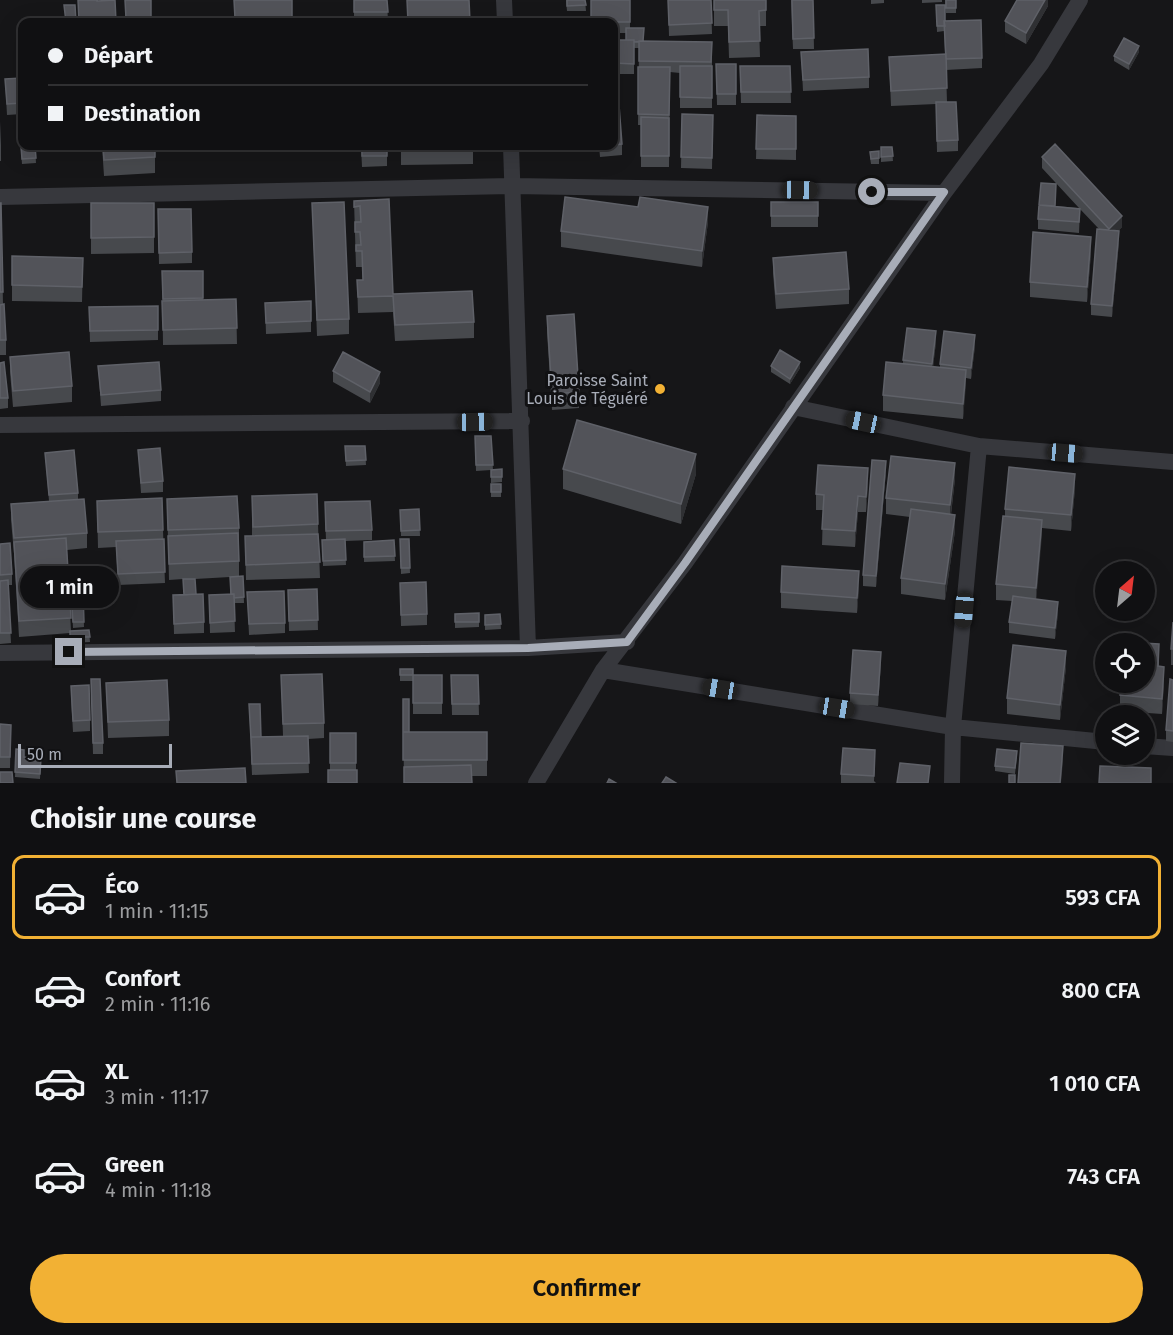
<!DOCTYPE html>
<html lang="fr">
<head>
<meta charset="utf-8">
<style>
	:root { --surface:#101012; --page:#19191b; --text:#f1f3f6; --muted:#9c9d9f; --line:#303032; --accent:#f2b134 }
	body { margin:0; font-family:"Fira Sans",sans-serif; background:var(--page); color:var(--text); height:100vh; display:flex; flex-direction:column; font-size:22px; white-space:nowrap }
	* { box-sizing:border-box; margin:0 }
	p { font-size:20px; color:var(--muted) }
	.icon { flex:none; width:33px; height:33px; fill:none; stroke:currentColor; stroke-width:2; stroke-linecap:round; stroke-linejoin:round }
	.map { position:relative; height:783px; overflow:hidden }
	.panel { display:flex; flex-direction:column; background:var(--surface); flex:1 }
	.panel>* { flex:none }
	.guide { position:absolute; left:18px; top:18px; width:600px; height:132px; border-radius:12px; box-shadow:0 6px 24px #0002,0 0 0 2px var(--line); display:grid; align-content:center; height:132px; padding:0 30px; background:var(--surface) }
	.needle { width:39px; rotate:28deg }
	.tools { position:absolute; left:1095px; top:561px; display:grid; gap:12px }
	.tools a { display:grid; place-items:center; width:60px; height:60px; border-radius:50%; background:var(--surface); box-shadow:0 6px 24px #0002,0 0 0 2px var(--line); font-size:30px }
	.scale { position:absolute; left:18px; bottom:15px; width:154px; box-sizing:border-box; padding-left:6px; border:3px solid #a8adb8; border-top:0; font-size:16px; line-height:21px; white-space:nowrap; color:#a8adb8; -webkit-text-stroke:4px #111113; paint-order:stroke }
	.end { position:absolute; width:27px; height:27px; margin:-14px; border:8px solid #a8adb8; background:#111; box-shadow:0 0 0 3px #111 }
	.from { border-radius:50% }
	.bubble { position:absolute; height:42px; border-radius:21px; background:var(--surface); box-shadow:0 6px 24px #0002,0 0 0 2px var(--line); font-size:20px; font-weight:600; line-height:42px; text-align:center }
	.car { position:absolute; width:18px; height:36px; margin:-18px -9px; border-radius:8px; box-shadow:0 0 4px 2px #0007; background:linear-gradient(#222 24%,#8ab4d8 0 40%,#222 0 76%,#8ab4d8 0 86%,#222 0) }
	.guide b { display:flex; align-items:center; gap:21px; height:57px; font-size:22px }
	.guide b+b { border-top:2px solid var(--line) }
	.guide i { width:15px; height:15px; background:var(--text) }
	ul { padding:0; list-style:none }
	li { display:flex; align-items:center; gap:18px; height:84px; margin:0 12px 9px; padding:0 18px; border:3px solid transparent; border-radius:12px }
	li div { flex:1 }
	li b { display:block; font-size:22px }
	li em { font-style:normal; font-weight:600 }
	li.selected { border-color:var(--accent) }
	li>.icon { width:54px; height:54px; stroke-width:1.5 }
	h2 { padding:0 30px; font-size:27px; line-height:72px }
	.action { display:flex; gap:12px; margin-top:auto; padding:12px 30px }
	.action a { flex:1; height:69px; border-radius:36px; background:var(--accent); color:#111; font-size:24px; font-weight:600; line-height:69px; text-align:center }
	.map>svg:first-child { display:block }
	.lines { fill:none; stroke-linecap:round; stroke-linejoin:round }
	.street { stroke:#37383d; stroke-width:16 }
	.wall { fill:#47494d }
	.shaded-wall { fill:#2f3033 }
	.building { fill:#525359; stroke:#5f6168; stroke-width:1.5 }
	.route { stroke:#a8adb8; stroke-width:8 }
	.poi-dot { fill:#f2b134; stroke:#111113; stroke-width:2 }
	.labels { text-anchor:middle; stroke-width:6; stroke-linejoin:round; paint-order:stroke }
	.poi-label { font-size:16px; fill:#a8adb8; stroke:#111113; text-anchor:end }
</style>
</head>
<body>
<div class="map">
<svg width="1173" height="783" viewBox="0 0 1173 783">
	<rect width="100%" height="100%" fill="#161618"/>
	<g class="lines">
		<path class="street" d="M504,0L505,22
			M511,146L528,648
			M0,197L513,186L944,193
			M793,407L979,446L1173,462
			M0,425L522,421
			M0,653L528,648L627,642
			M603,670L953,727L1106,742
			M1144,746L1173,748
			M536,783L603,670L685,563L944,193L1041,64L1080,0
			M952,783L953,727L979,446"/>
	</g>
	<path class="wall" d="M125,0H151V22H125Z
		M234,0H292V22H235Z
		M354,0H387L388,22H354Z
		M566,0H585L586,11H567Z
		M591,0H630V28L643,41L712,42V108H680V73L670,72L669,167H641V125H638L639,48H634V74H614V40H626V33H614V22H591Z
		M668,0H711L712,34L669,36Z
		M714,0H766V26H759L760,57L729,58L728,26H714Z
		M791,0H813L814,49H793Z
		M871,0H884V3L871,4Z
		M922,0H942V2L922,3Z
		M945,0H956V13H946Z
		M1048,0V6L1026,44L1005,32V21Z
		M936,5L945,21L982,58V68L946,70L947,102L958,140V151L937,152L936,104L891,106L889,57L945,54L944,31L937,32Z
		M801,52L869,77V88L803,91Z
		M1139,52L1129,70L1114,61V56Z
		M716,64H736V105H717Z
		M740,66H790L791,103H741Z
		M22,78V114L7,115L5,79Z
		M682,114L713,115L712,169L681,168Z
		M757,115L796,116V160L756,159Z
		M0,121L1,145V161H0Z
		M20,139L35,146L36,163L22,164Z
		M622,144V155L600,157L599,146H614Z
		M102,146H155V173L104,176Z
		M361,146H387V166L362,167Z
		M401,146L473,148V164L401,165Z
		M881,147H892L893,161L881,162Z
		M879,151V164H871L870,157Z
		M1042,157L1122,227L1118,231L1119,242L1112,317L1091,315V304L1099,229L1080,209L1079,233L1038,229V219L1056,190L1055,206L1079,208L1042,168Z
		M389,199L393,294L474,322V338L395,341L393,312L358,313L357,280H363L362,267H356L354,201Z
		M771,202H818V227H771Z
		M0,203H1L3,304L6,340V355H0Z
		M91,203H154V253L91,254Z
		M312,203L349,319V334L317,336Z
		M638,207L708,222L702,267L561,247V231Z
		M158,209L192,252V263L159,264Z
		M1091,253L1087,302L1030,297V282Z
		M12,256L83,258L82,302L12,301Z
		M773,258L849,289V304L776,309L773,273Z
		M162,271H203V300L236,299L237,344L163,345Z
		M311,301V332L266,334L265,303Z
		M158,306V340L90,342L89,307Z
		M547,316L579,392V408L552,410L547,332Z
		M936,342L933,367L940,368V364L975,346L971,379L966,378L963,419L883,411V395L903,364V360Z
		M10,357L72,386V402L13,407L10,372Z
		M0,363L8,398V408L0,409Z
		M98,366L161,390V401L101,406Z
		M771,366L800,368L790,384L771,372Z
		M333,371L380,383L370,403L333,382Z
		M475,436H491L493,470L502,469V482L491,483V470L476,471Z
		M345,446H365L366,465L346,466Z
		M138,450L163,481V492L141,493Z
		M45,453L78,493V499L87,533V548L67,550L71,631L89,630L90,642L70,643V633L19,637L14,554L11,520V504L49,501Z
		M563,469L696,474L681,524L563,489Z
		M886,471L876,587L863,586V575Z
		M955,479L951,515L955,531L945,600L901,594V578L910,517L886,514V498Z
		M491,484H501V497H491Z
		M868,484L866,512H858L855,547L822,545L823,510H816V494Z
		M1075,489L1071,531L1042,528L1036,599L1058,613L1055,639L1009,633V622L1012,601L996,600V584L1005,517V509Z
		M252,496L318,524L320,578L246,580L245,536H252Z
		M167,499L239,528V576H243L244,603H234L235,632L210,633L209,595L230,594V577L195,579L196,594L204,622V633L174,634L173,595H184L183,579L169,580Z
		M97,501L163,530L165,583L118,585L116,547L98,548Z
		M419,509L420,536H401L400,510Z
		M325,513L372,530V540L345,541L346,565L323,566L322,540H326Z
		M400,539H409L410,573L401,574Z
		M394,540L395,561L364,562V542Z
		M0,544L12,574V585H8L11,643L0,644Z
		M400,583L427,614V625L401,626Z
		M859,587L857,613L781,608V592Z
		M317,589L318,630L289,631L288,590Z
		M71,592H83L84,627L73,628Z
		M247,592L285,623V633L249,635Z
		M479,613V627L455,628V614Z
		M500,614L501,629L485,630V615Z
		M1173,622V665H1171V649Z
		M1159,660V666L1164,682L1162,714L1120,711V695Z
		M881,663L878,706L850,704V693Z
		M1066,667L1060,720L1007,714V698Z
		M400,669L413,675H442V714H413V681H400Z
		M281,675L324,723V738L308,739L309,773L252,775L249,704L261,737L283,736Z
		M451,675H478L479,715H452Z
		M91,679L103,743V754H93Z
		M1173,680V742L1166,741V730Z
		M106,683L169,720V736L108,738Z
		M71,697L90,720V731L73,732Z
		M403,699L409,732H487V776H471L472,783H404Z
		M0,724L11,725L10,768H0Z
		M330,733H356V770H330Z
		M16,749L24,757L41,758L40,779L15,777Z
		M1017,756L1015,774L995,771V766Z
		M875,761L874,781L876,783H841V774Z"/>
	<path class="shaded-wall" d="M1045,0H1048V6L1026,44V33Z
		M1139,46V52L1129,70V64Z
		M708,207V222L702,267V251Z
		M1122,216V227L1109,240V229Z
		M1119,231V242L1112,317V306Z
		M1091,237V253L1087,302V287Z
		M936,331V342L932,375V364Z
		M975,335V346L971,379V368Z
		M800,362V368L790,384V379Z
		M966,370V386L963,419V404Z
		M380,372V383L370,403V392Z
		M696,454V474L681,524V504Z
		M886,461V471L876,587V576Z
		M955,463V479L950,521V505Z
		M868,468V484L866,512V497Z
		M1075,474V489L1071,531V515Z
		M858,496V512L855,547V531Z
		M955,515V531L945,600V584Z
		M1042,520V536L1036,603V588Z
		M859,571V587L857,613V598Z
		M1058,602V613L1055,639V628Z
		M1066,651V667L1060,720V705Z
		M881,652V663L878,706V695Z
		M1164,667V682L1162,714V699Z
		M1063,746V762L1061,783H1060Z"/>
	<path class="building" d="M78,0H97V1L115,0L116,22H79Z
		M125,0H151V17L126,18Z
		M234,0H292V18H235Z
		M354,0H387L388,12H354Z
		M407,0H469L470,22H408Z
		M567,0H585L586,5L567,6Z
		M591,0H630V22H591Z
		M668,0H711L712,23L669,25Z
		M714,0H766V10L759,11L760,41L729,42L728,10H714Z
		M792,0H813L814,38L793,39Z
		M946,0H956V8H946Z
		M1017,0H1045L1026,33L1005,21Z
		M64,5H75L76,22H66Z
		M936,5H945V21H944L945,26H937Z
		M981,20L982,58L946,59L944,21Z
		M626,28H644L643,41L634,42V40H626Z
		M1124,38L1139,46L1129,64L1114,56Z
		M614,40H634V64L614,63Z
		M639,41L712,42L711,62L639,61Z
		M868,49L869,77L803,80L801,52Z
		M946,54L947,88L891,91L889,57Z
		M716,64H736V94H717Z
		M680,66H712V98L680,97Z
		M740,66H790L791,92H741Z
		M638,67H670L669,115L638,114Z
		M22,78V103L7,104L5,79Z
		M936,102H956L958,140L937,141Z
		M619,105L622,144L614,145V106Z
		M682,114L713,115L712,158L681,157Z
		M757,115L796,116V149H756Z
		M641,117L669,118V156H641Z
		M20,133H22V146H35L36,158L22,159Z
		M1055,144L1122,216L1109,229L1042,157Z
		M103,146H155V157L104,160Z
		M362,146H387V156H362Z
		M401,146H473V148L401,150Z
		M881,147H892L893,156L881,157Z
		M879,151V158L871,159L870,152Z
		M1041,183L1056,184L1055,206L1039,205Z
		M565,197L638,207L640,197L708,207L702,251L561,231Z
		M389,199L393,294L472,291L474,322L395,325L393,296L358,297L357,280H363L362,251H356V245H361L360,232H355V222H361L360,206L354,207V201Z
		M344,202L349,319L317,320L312,203Z
		M771,202H818V216H771Z
		M0,203H1L3,292H0Z
		M91,203H154V237L91,238Z
		M1039,205L1080,209L1079,222L1038,219Z
		M158,209H191L192,252L159,253Z
		M1097,229L1119,231L1112,306L1091,304Z
		M1033,232L1091,237L1087,287L1030,282Z
		M846,252L849,289L776,294L773,258Z
		M12,256L83,258L82,287L12,285Z
		M162,271H203V298L163,299Z
		M236,299L237,328L163,330L162,301Z
		M311,301V321L266,323L265,303Z
		M4,304L6,340H0V305Z
		M158,306V330L90,331L89,307Z
		M574,314L579,392L552,394L547,316Z
		M907,328L936,331L932,364L903,360Z
		M944,331L975,335L971,368L940,364Z
		M780,350L800,362L790,379L771,366Z
		M69,352L72,386L13,391L10,357Z
		M343,352L380,372L370,392L333,371Z
		M4,362L8,398H0V363Z
		M159,362L161,390L101,395L98,366Z
		M886,362L966,370L963,404L883,395Z
		M577,420L696,454L681,504L563,469Z
		M475,436H491L493,465H476Z
		M345,446H365L366,460L346,461Z
		M160,448L163,481L141,483L138,450Z
		M74,450L78,493L49,495L45,453Z
		M891,456L955,463L950,505L886,498Z
		M872,460L886,461L876,576L863,575Z
		M818,465L868,468L866,497L858,496L855,531L822,529L824,495L816,494Z
		M1009,467L1075,474L1071,515L1005,509Z
		M502,469V477H491V470Z
		M491,484H501V492H491Z
		M317,494L318,524L253,527L252,496Z
		M237,496L239,528L168,530L167,499Z
		M162,498L163,530L98,532L97,501Z
		M84,499L87,533L14,538L11,504Z
		M370,501L372,530L326,531L325,502Z
		M419,509L420,530L401,531L400,510Z
		M911,509L955,515L945,584L901,578Z
		M1003,516L1042,520L1036,588L996,584Z
		M238,533L239,561L169,564L168,536Z
		M318,534L320,562L246,565L245,536Z
		M66,538L71,618L19,621L14,542Z
		M164,539L165,572L118,574L116,541Z
		M345,539L346,560L323,561L322,540Z
		M400,539H409L410,568H401Z
		M394,540L395,556L364,557V542Z
		M10,543L12,574L0,575V544Z
		M782,566L859,571L857,598L781,592Z
		M243,576L244,597L234,598V594H231L230,577Z
		M183,579H195L196,594L184,595Z
		M8,580L11,633H0V581Z
		M426,582L427,614L401,615L400,583Z
		M317,589L318,620L289,621L288,590Z
		M284,591L285,623L249,624L247,592Z
		M71,592H83L84,622H73Z
		M203,594L204,622L174,624L173,595Z
		M234,594L235,621L210,623L209,595Z
		M1013,596L1058,602L1055,628L1009,622Z
		M479,613V622H455V614Z
		M500,614L501,624L485,625V615Z
		M1173,622V649H1171Z
		M89,630L90,637H70V631Z
		M1125,642L1159,644L1158,666L1164,667L1162,699L1120,695L1121,682H1144V644H1124Z
		M1013,645L1066,651L1060,705L1007,698Z
		M853,650L881,652L878,695L850,693Z
		M400,669H413V675H400Z
		M322,674L324,723L283,724L281,675Z
		M413,675H442V703H413Z
		M451,675H478L479,704H452Z
		M91,679H100L103,743H93Z
		M1170,679L1173,680V731L1166,730Z
		M167,680L169,720L108,722L106,683Z
		M89,685L90,720L73,721L71,686Z
		M403,699H409V732H403Z
		M249,704H260L261,737H251V739Z
		M0,724L11,725L10,757H0Z
		M403,732H487V760H403Z
		M330,733H356V763H330Z
		M308,736L309,763L252,764L251,737Z
		M1021,743L1063,746L1060,783H1018Z
		M843,748L875,750L874,776L841,774Z
		M16,749L24,750V757L41,758L40,774L15,772Z
		M997,749L1017,751L1015,768L995,766Z
		M900,763L930,766L928,783H897Z
		M471,765L472,783H404V767Z
		M1100,766L1151,768V783H1099Z
		M245,768L246,783H177L176,771Z
		M328,770H357V783H328Z
		M0,772H12L13,783H0Z
		M1009,775H1015V783H1009Z
		M666,777L676,783H662Z
		M609,779L616,783H607Z"/>
	<g class="lines">
		<path class="route" d="M69,652L528,648L627,642L685,563L944,192H872"/>
	</g>
	<circle class="poi-dot" cx="660" cy="389" r="6"/>
	<g class="labels">
		<g class="poi-label">
			<text x="648" y="386">Paroisse Saint<tspan x="648" dy="18">Louis de Téguéré</tspan></text>
		</g>
	</g>
</svg>
<div class="tools">
<a><svg class="needle" viewBox="-14 -14 28 28"><path d="M0-13l5 13h-10z" fill="#e53935"/><path d="M0 13l5-13h-10z" fill="#9c9d9f"/></svg></a>
<a><svg class="icon" aria-label="locate" viewBox="0 0 24 24"><circle cx="12" cy="12" r="6"/><path d="M12 2v4M12 18v4M2 12h4M18 12h4"/></svg></a>
<a><svg class="icon" aria-label="layers" viewBox="0 0 24 24"><path d="M12 4l9 5-9 5-9-5zM3 14l9 5 9-5"/></svg></a>
</div>
<div class="scale">50 m</div>
<i class="end from" style="left:872px;top:192px"></i>
<i class="end" style="left:69px;top:652px"></i>
<div class="bubble" style="left:20px;top:566px;width:99px">1 min</div>
<i class="car" style="left:800px;top:190px;rotate:91deg"></i>
<i class="car" style="left:475px;top:422px;rotate:89deg"></i>
<i class="car" style="left:863px;top:422px;rotate:282deg"></i>
<i class="car" style="left:1065px;top:453px;rotate:95deg"></i>
<i class="car" style="left:964px;top:610px;rotate:185deg"></i>
<i class="car" style="left:720px;top:689px;rotate:279deg"></i>
<i class="car" style="left:837px;top:708px;rotate:99deg"></i>
<div class="guide">
<b><i class="from"></i>Départ</b>
<b><i></i>Destination</b>
</div>
</div>
<section class="panel">
<h2>Choisir une course</h2>
<ul>
<li class="selected"><svg class="icon" aria-label="car" viewBox="0 0 24 24"><path d="M5 17H2v-5l4-1 3-4h7l3 4 3 1v5h-3M9 17h6M6 11h13"/><circle cx="7" cy="17" r="2"/><circle cx="17" cy="17" r="2"/></svg><div><b>Éco</b><p>1 min · 11:15</p></div><em>593 CFA</em></li>
<li><svg class="icon" aria-label="car" viewBox="0 0 24 24"><path d="M5 17H2v-5l4-1 3-4h7l3 4 3 1v5h-3M9 17h6M6 11h13"/><circle cx="7" cy="17" r="2"/><circle cx="17" cy="17" r="2"/></svg><div><b>Confort</b><p>2 min · 11:16</p></div><em>800 CFA</em></li>
<li><svg class="icon" aria-label="car" viewBox="0 0 24 24"><path d="M5 17H2v-5l4-1 3-4h7l3 4 3 1v5h-3M9 17h6M6 11h13"/><circle cx="7" cy="17" r="2"/><circle cx="17" cy="17" r="2"/></svg><div><b>XL</b><p>3 min · 11:17</p></div><em>1 010 CFA</em></li>
<li><svg class="icon" aria-label="car" viewBox="0 0 24 24"><path d="M5 17H2v-5l4-1 3-4h7l3 4 3 1v5h-3M9 17h6M6 11h13"/><circle cx="7" cy="17" r="2"/><circle cx="17" cy="17" r="2"/></svg><div><b>Green</b><p>4 min · 11:18</p></div><em>743 CFA</em></li>
</ul>
<div class="action"><a>Confirmer</a></div>
</section>
</body>
</html>
